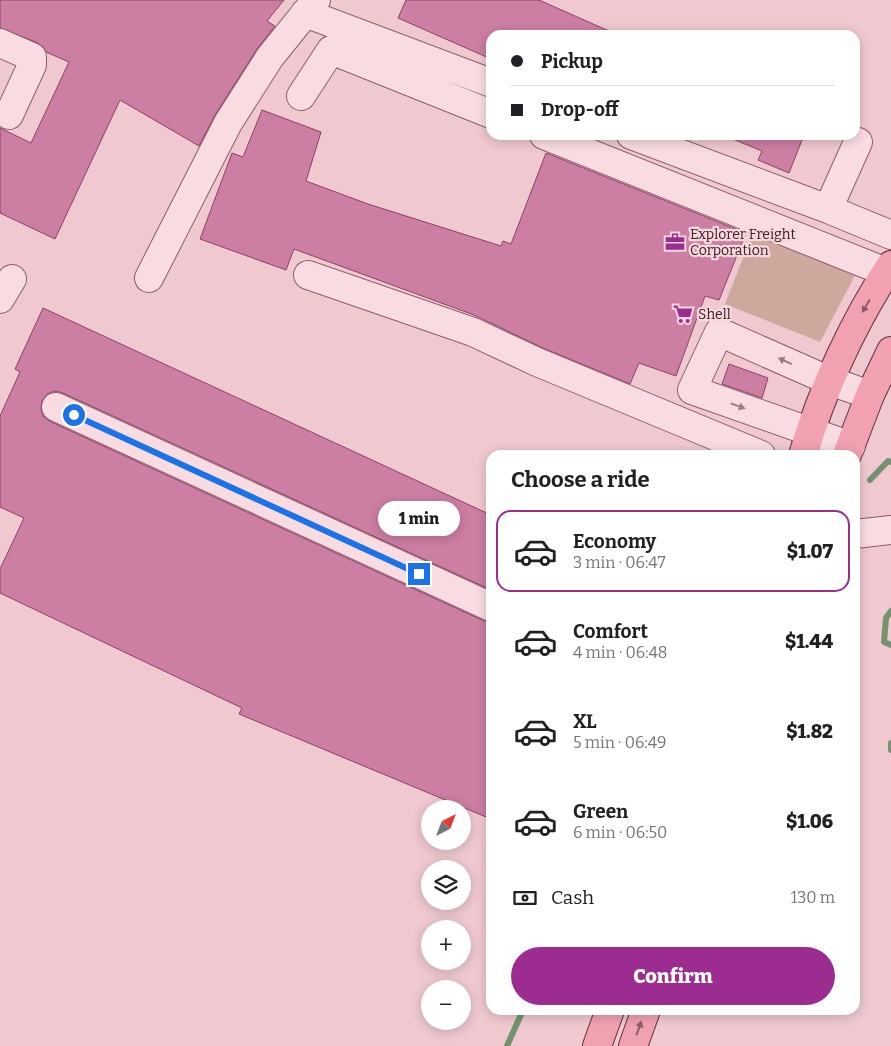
<!DOCTYPE html>
<html lang="en">
<head>
<meta charset="utf-8">
<style>
	:root { --surface:#fff; --page:#f2f2f2; --text:#202124; --muted:#757577; --line:#e0e0e0; --accent:#9c2c8f }
	body { margin:0; font-family:Bitter,serif; background:var(--page); color:var(--text); height:100vh; display:flex; flex-direction:column; font-size:19px; white-space:nowrap }
	* { box-sizing:border-box; margin:0 }
	p { font-size:16px; color:var(--muted) }
	.icon { flex:none; width:28px; height:28px; fill:none; stroke:currentColor; stroke-width:2; stroke-linecap:round; stroke-linejoin:round }
	.map { position:relative; flex:1; overflow:hidden }
	.drawer { position:absolute; left:486px; top:450px; width:374px; height:565px; display:flex; flex-direction:column; background:var(--surface); border-radius:15px; box-shadow:0 2px 12px #0003 }
	.drawer>* { flex:none }
	.banner { position:absolute; left:486px; top:30px; width:374px; height:110px; border-radius:15px; box-shadow:0 2px 12px #0003; display:grid; align-content:center; height:110px; padding:0 25px; background:var(--surface) }
	.needle { width:32px; rotate:42deg }
	.tools { position:absolute; left:421px; top:800px; display:grid; gap:10px }
	.tools a { display:grid; place-items:center; width:50px; height:50px; border-radius:50%; background:var(--surface); box-shadow:0 2px 12px #0003; font-size:25px }
	.end { position:absolute; width:22px; height:22px; margin:-11px; border:6px solid #1a73e8; background:#fff; box-shadow:0 0 0 2px #fff }
	.from { border-radius:50% }
	.bubble { position:absolute; height:35px; border-radius:18px; background:var(--surface); box-shadow:0 2px 12px #0003; font-size:16px; font-weight:800; line-height:35px; text-align:center }
	.banner b { display:flex; align-items:center; gap:18px; height:48px; font-size:19px }
	.banner b+b { border-top:1px solid var(--line) }
	.banner i { width:12px; height:12px; background:var(--text) }
	ul { padding:0; list-style:none }
	li { display:flex; align-items:center; gap:15px; height:82px; margin:0 10px 8px; padding:0 15px; border:2px solid transparent; border-radius:15px }
	li div { flex:1 }
	li b { display:block; font-size:19px }
	li em { font-style:normal; font-weight:800 }
	li.active { border-color:var(--accent) }
	li>.icon { width:45px; height:45px; stroke-width:1.5 }
	h2 { padding:0 25px; font-size:22px; line-height:60px }
	.pay { display:flex; align-items:center; gap:12px; height:55px; padding:0 25px; font-size:19px }
	.pay p { margin-inline-start:auto }
	.action { display:flex; gap:10px; margin-top:auto; padding:10px 25px }
	.action a { flex:1; height:58px; border-radius:30px; background:var(--accent); color:#fff; font-size:20px; font-weight:800; line-height:58px; text-align:center }
	.map>svg:first-child { display:block }
	.green { fill:#cea89c }
	.lines { fill:none; stroke-linecap:round; stroke-linejoin:round }
	.stream { stroke:#74926f; stroke-width:6 }
	.building { fill:#cd7ea3; stroke:#8b4265 }
	.minor-casing { stroke:#8c5d6d; stroke-width:30 }
	.major-casing { stroke:#5a3142; stroke-width:30 }
	.minor { stroke:#f9dce1; stroke-width:28 }
	.major { stroke:#f2a1b0; stroke-width:28 }
	.oneway { fill:#8e5a67 }
	.oneway2 { fill:#9a7e86 }
	.route { stroke:#1a73e8; stroke-width:6 }
	.labels { text-anchor:middle; stroke-width:4.5; stroke-linejoin:round; paint-order:stroke }
	.poi-label { font-size:14px; fill:#3c202b; stroke:#f6d8dd; text-anchor:start }
</style>
</head>
<body>
<div class="map">
<svg width="891" height="1046" viewBox="0 0 891 1046">
	<rect width="100%" height="100%" fill="#efc9cf"/>
	<path class="green" d="M756,225L860,266L820,342L725,304Z"/>
	<g class="lines">
		<path class="stream" d="M870,480L888,461L891,462
			M891,611L886,618L884,642L891,645
			M891,743V750
			M507,1046L523,1010"/>
	</g>
	<path class="building" d="M0,0H284L267,21L275,26L257,49L215,115L199,146L120,100L55,239L0,213V128L31,143L69,62L46,52L38,43L0,28Z
		M406,0H539L618,35H491V59L398,18Z
		M262,110L321,132L306,181L368,204L501,246L503,241L511,244L546,153L746,233L719,300L705,296L676,376L639,363L630,384L543,348L474,315L294,249L286,270L200,239L232,153L243,157Z
		M723,135H804L789,173L758,160L762,151Z
		M43,308L491,515V590L63,393L55,391L47,394L42,401L41,409L43,416L49,421L484,621L491,622V819L239,714L242,708L0,593V569L24,518L0,507V416L20,372L15,369Z
		M729,364L768,378L762,398L722,384Z"/>
	<g class="lines">
		<defs>
			<path id="minor" d="M305,13L491,83
				M0,43L32,57V65L9,115
				M301,96L331,50L491,114
				M544,135L886,272
				M631,135L828,209L891,235
				M828,209L858,142
				M308,275L473,332L537,362L761,455
				M149,278L228,123L270,57L316,0
				M0,299L12,279
				M56,407L491,607
				M851,446L692,390L719,332L830,381L870,395
				M855,534L891,530"/>
			<path id="major" d="M803,455C822,390 854,321 891,265
				M847,455L870,395L891,351
				M597,1046L610,1010
				M633,1046L646,1010"/>
		</defs>
		<use href="#minor" class="minor-casing"/>
		<use href="#major" class="major-casing"/>
		<use href="#minor" class="minor"/>
		<use href="#major" class="major"/>
	</g>
	<defs><path id="oneway-solid" d="M-6-.8H1V-3.2L6.5 0L1 3.2V.8H-6Z" transform="scale(1.25)"/></defs>
	<g class="oneway">
		<use href="#oneway-solid" transform="translate(866 306) rotate(121)"/>
		<use href="#oneway-solid" transform="translate(639 1028) rotate(-70)"/>
	</g>
	<g class="oneway2">
		<use href="#oneway-solid" transform="translate(785 361) rotate(-156)"/>
		<use href="#oneway-solid" transform="translate(738 406) rotate(19)"/>
	</g>
	<g class="lines">
		<path class="route" d="M74,415L419,574"/>
	</g>
	<defs>
		<symbol id="office-bare" viewBox="-9 -9 18 18"><path d="M-6-3h4V-5.5h4V-3h4V5H-6ZM-1-4.5V-3h2v-1.5ZM-6 0V1H6V0Z" fill="#9c2c8f" stroke="#f6d8dd" stroke-width="2.5" paint-order="stroke"/></symbol>
		<symbol id="supermarket-bare" viewBox="-9 -9 18 18"><path d="M-6-5.5h2.5l.6 2H6L4.5 2H-2.5L-4.4-4H-6ZM-1.5 3.2a1.3 1.3 0 1 0 .1 0ZM3 3.2a1.3 1.3 0 1 0 .1 0Z" fill="#9c2c8f" stroke="#f6d8dd" stroke-width="2.5" paint-order="stroke"/></symbol>
	</defs>
	<g fill-rule="evenodd">
		<use href="#office-bare" x="661" y="228" width="28" height="28"/>
		<use href="#supermarket-bare" x="669" y="300" width="28" height="28"/>
	</g>
	<g class="labels">
		<g class="poi-label">
			<text x="690" y="239">Explorer Freight<tspan x="690" dy="16">Corporation</tspan></text>
			<text x="698" y="319">Shell</text>
		</g>
	</g>
</svg>
<div class="tools">
<a><svg class="needle" viewBox="-14 -14 28 28"><path d="M0-13l5 13h-10z" fill="#e53935"/><path d="M0 13l5-13h-10z" fill="#757577"/></svg></a>
<a><svg class="icon" aria-label="layers" viewBox="0 0 24 24"><path d="M12 4l9 5-9 5-9-5zM3 14l9 5 9-5"/></svg></a>
<a>+</a>
<a>−</a>
</div>
<i class="end from" style="left:74px;top:415px"></i>
<i class="end" style="left:419px;top:574px"></i>
<div class="bubble" style="left:378px;top:501px;width:82px">1 min</div>
<div class="banner">
<b><i class="from"></i>Pickup</b>
<b><i></i>Drop-off</b>
</div>
<section class="drawer">
<h2>Choose a ride</h2>
<ul>
<li class="active"><svg class="icon" aria-label="car" viewBox="0 0 24 24"><path d="M5 17H2v-5l4-1 3-4h7l3 4 3 1v5h-3M9 17h6M6 11h13"/><circle cx="7" cy="17" r="2"/><circle cx="17" cy="17" r="2"/></svg><div><b>Economy</b><p>3 min · 06:47</p></div><em>$1.07</em></li>
<li><svg class="icon" aria-label="car" viewBox="0 0 24 24"><path d="M5 17H2v-5l4-1 3-4h7l3 4 3 1v5h-3M9 17h6M6 11h13"/><circle cx="7" cy="17" r="2"/><circle cx="17" cy="17" r="2"/></svg><div><b>Comfort</b><p>4 min · 06:48</p></div><em>$1.44</em></li>
<li><svg class="icon" aria-label="car" viewBox="0 0 24 24"><path d="M5 17H2v-5l4-1 3-4h7l3 4 3 1v5h-3M9 17h6M6 11h13"/><circle cx="7" cy="17" r="2"/><circle cx="17" cy="17" r="2"/></svg><div><b>XL</b><p>5 min · 06:49</p></div><em>$1.82</em></li>
<li><svg class="icon" aria-label="car" viewBox="0 0 24 24"><path d="M5 17H2v-5l4-1 3-4h7l3 4 3 1v5h-3M9 17h6M6 11h13"/><circle cx="7" cy="17" r="2"/><circle cx="17" cy="17" r="2"/></svg><div><b>Green</b><p>6 min · 06:50</p></div><em>$1.06</em></li>
</ul>
<div class="pay"><svg class="icon" aria-label="cash" viewBox="0 0 24 24"><path d="M3 7h18v10H3z"/><circle cx="12" cy="12" r="2"/></svg>Cash<p>130 m</p></div>
<div class="action"><a>Confirm</a></div>
</section>
</div>
</body>
</html>
